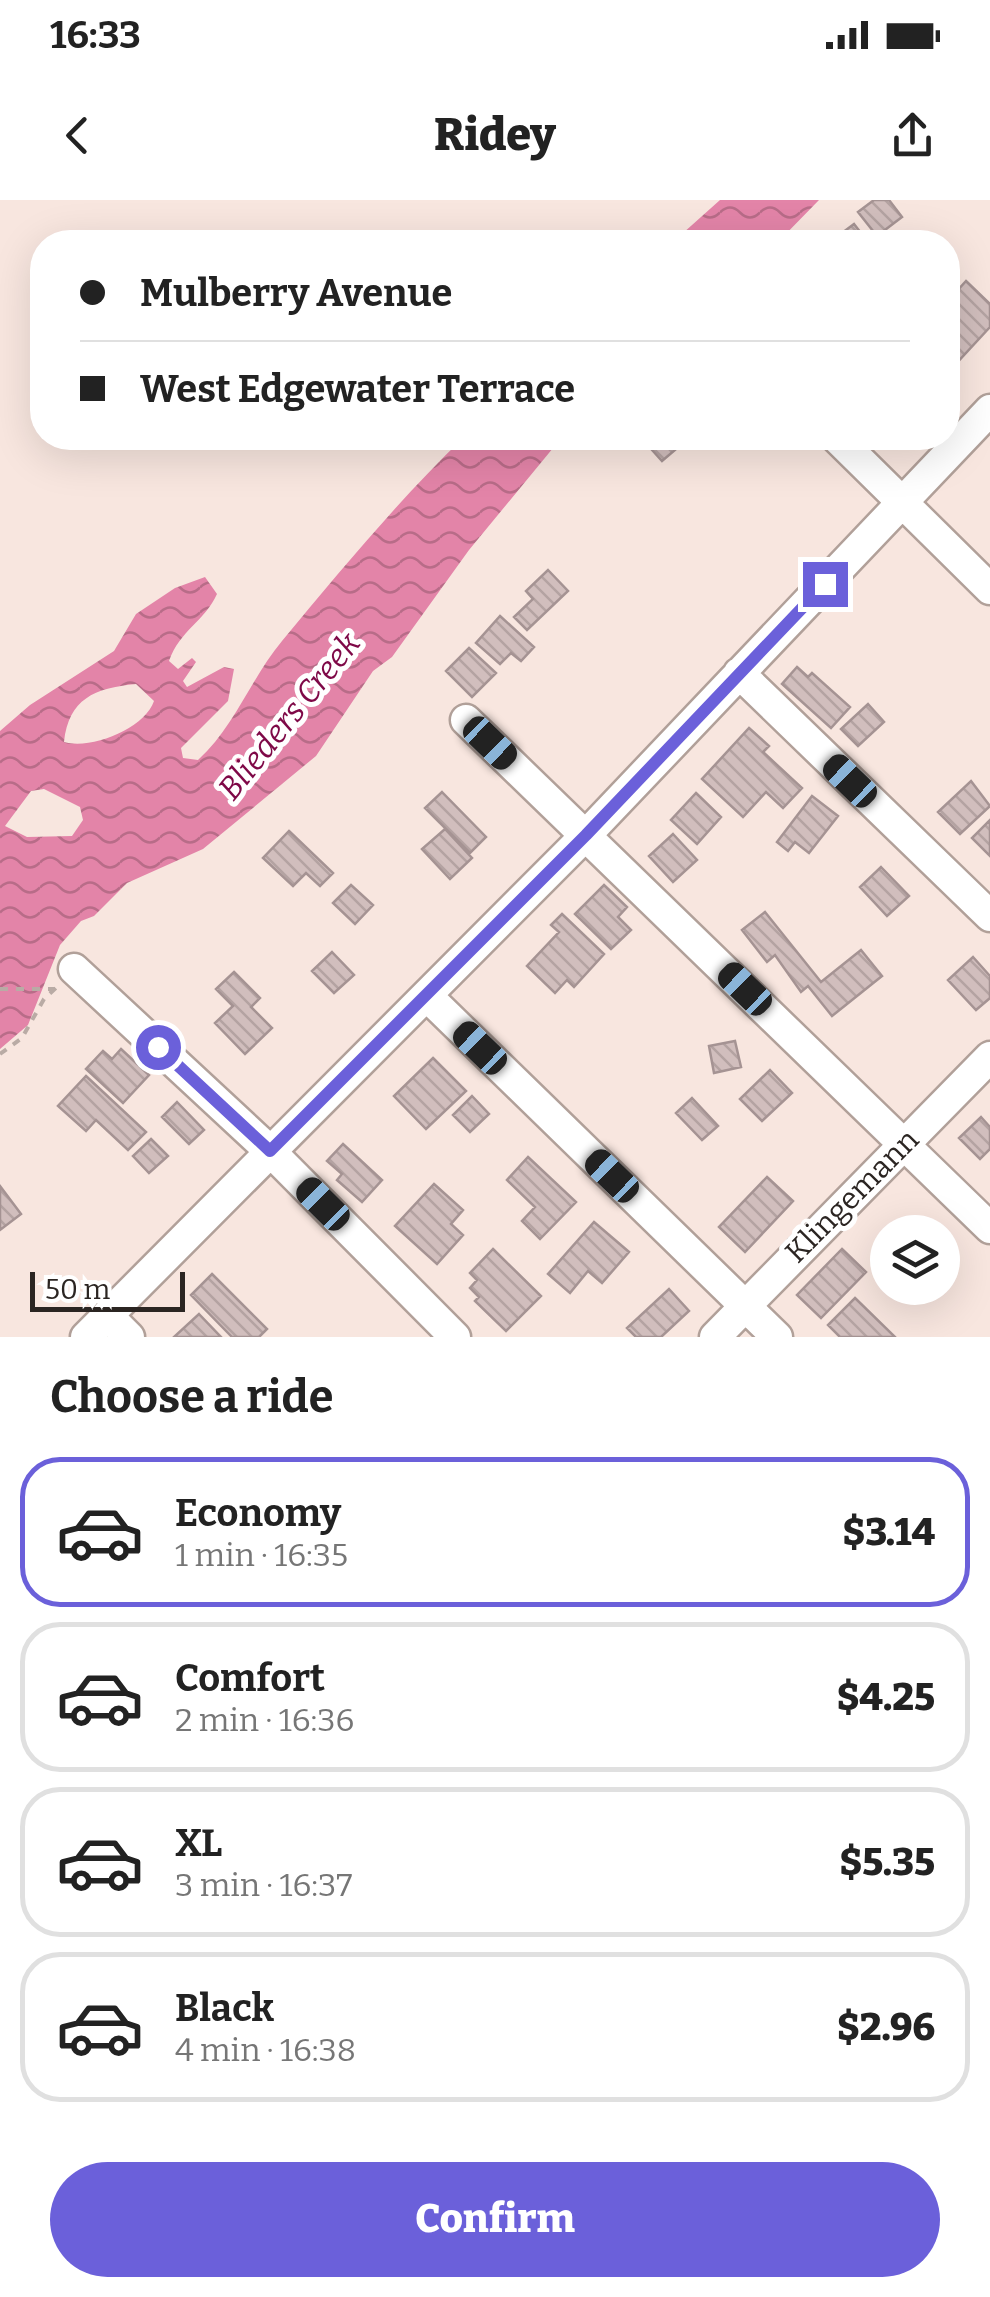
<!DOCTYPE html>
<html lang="en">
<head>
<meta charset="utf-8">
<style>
	:root { --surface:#fff; --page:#f6f6f6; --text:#222; --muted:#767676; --line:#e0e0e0; --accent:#6b60da }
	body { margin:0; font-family:Bitter,serif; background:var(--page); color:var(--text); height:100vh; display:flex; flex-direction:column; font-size:38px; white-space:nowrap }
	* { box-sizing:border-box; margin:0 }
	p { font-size:32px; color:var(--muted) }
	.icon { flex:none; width:55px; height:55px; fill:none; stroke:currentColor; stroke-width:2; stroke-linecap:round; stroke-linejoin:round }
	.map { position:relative; height:1137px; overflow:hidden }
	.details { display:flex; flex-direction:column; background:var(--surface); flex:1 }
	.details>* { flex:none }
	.guide { position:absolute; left:30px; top:30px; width:930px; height:220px; border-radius:40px; box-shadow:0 10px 40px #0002; display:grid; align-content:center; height:220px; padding:0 50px; background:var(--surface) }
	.controls { position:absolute; left:870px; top:1015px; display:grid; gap:20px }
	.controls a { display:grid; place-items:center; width:90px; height:90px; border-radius:50%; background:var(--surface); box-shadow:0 10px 40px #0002; font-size:50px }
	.scale { position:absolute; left:30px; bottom:25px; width:155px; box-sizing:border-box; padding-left:10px; border:5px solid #2b2522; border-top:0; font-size:28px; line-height:35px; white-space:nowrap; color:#2b2522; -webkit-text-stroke:8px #fff; paint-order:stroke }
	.end { position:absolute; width:45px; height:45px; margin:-22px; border:12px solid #6b60da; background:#fff; box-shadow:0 0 0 5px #fff }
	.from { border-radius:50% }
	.car { position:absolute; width:30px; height:60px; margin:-30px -15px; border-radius:12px; box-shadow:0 0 8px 2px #0007; background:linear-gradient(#222 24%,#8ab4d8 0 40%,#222 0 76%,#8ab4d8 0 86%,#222 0) }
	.guide b { display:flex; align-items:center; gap:35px; height:95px; font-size:38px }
	.guide b+b { border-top:2px solid var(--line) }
	.guide i { width:25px; height:25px; background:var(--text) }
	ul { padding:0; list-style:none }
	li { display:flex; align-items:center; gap:30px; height:150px; margin:0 20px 15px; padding:0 30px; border:5px solid var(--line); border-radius:40px }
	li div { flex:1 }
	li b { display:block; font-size:38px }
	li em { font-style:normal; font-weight:800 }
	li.on { border-color:var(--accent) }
	li>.icon { width:90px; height:90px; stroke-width:1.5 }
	h2 { padding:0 50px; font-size:45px; line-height:120px }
	.action { display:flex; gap:20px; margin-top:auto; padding:20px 50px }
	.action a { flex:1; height:115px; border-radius:60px; background:var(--accent); color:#fff; font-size:40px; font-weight:800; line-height:115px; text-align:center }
	.status { display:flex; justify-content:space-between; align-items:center; height:70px; padding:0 50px; background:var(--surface); direction:ltr }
	.status svg { height:28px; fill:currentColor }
	header { display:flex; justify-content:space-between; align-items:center; height:130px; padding:0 50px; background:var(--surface); font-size:45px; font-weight:800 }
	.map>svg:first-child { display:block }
	.water { fill:url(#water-waves); fill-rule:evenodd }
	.building { fill:url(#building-back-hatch); stroke:#a59393; stroke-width:2.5 }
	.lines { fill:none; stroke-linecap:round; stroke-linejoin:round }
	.minor-casing { stroke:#b1a099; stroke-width:35 }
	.path { stroke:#b9aba5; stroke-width:4; stroke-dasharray:8 8; stroke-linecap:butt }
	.minor { stroke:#fff; stroke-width:30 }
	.route { stroke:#6b60da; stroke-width:12 }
	.labels { text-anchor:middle; stroke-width:10; stroke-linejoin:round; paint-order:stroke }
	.street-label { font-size:30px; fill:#2b2522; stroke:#fff }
	.water-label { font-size:32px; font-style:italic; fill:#7e0847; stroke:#fff }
</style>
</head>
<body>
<div class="status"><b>16:33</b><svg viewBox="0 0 49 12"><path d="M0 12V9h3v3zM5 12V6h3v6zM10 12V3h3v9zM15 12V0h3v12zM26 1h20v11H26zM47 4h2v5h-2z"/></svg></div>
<header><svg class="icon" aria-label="back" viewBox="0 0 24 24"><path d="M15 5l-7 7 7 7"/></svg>Ridey<svg class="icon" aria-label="share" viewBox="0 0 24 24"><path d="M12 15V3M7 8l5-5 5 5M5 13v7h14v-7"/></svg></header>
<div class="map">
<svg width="990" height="1137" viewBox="0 0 990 1137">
	<defs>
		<pattern id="water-waves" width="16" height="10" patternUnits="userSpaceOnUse" patternTransform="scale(2.5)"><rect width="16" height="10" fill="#e384a8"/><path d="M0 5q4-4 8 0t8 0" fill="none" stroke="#b86c88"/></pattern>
		<pattern id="building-back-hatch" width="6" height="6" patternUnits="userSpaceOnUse" patternTransform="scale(2.5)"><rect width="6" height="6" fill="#d1bebd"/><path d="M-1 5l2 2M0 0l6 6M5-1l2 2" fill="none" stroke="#b4a3a2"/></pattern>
	</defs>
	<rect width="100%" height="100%" fill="#f8e6df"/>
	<path class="water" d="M720,0H819L778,42H673Z
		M463,238H570L558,242L469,350L392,457L373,471L316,556L203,649L127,683L94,716L81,721L60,745L28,825L0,849V531L30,505L114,451L136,414L175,388L205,377L217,394C205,421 180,430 169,461L178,469L192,458L196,462L183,481L187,487L224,467L234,469L228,501L181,548L183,558L198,560C234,528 251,478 282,441C340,371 398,301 463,238ZM136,484L154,501C145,528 92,550 64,542C69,499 94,488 136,484ZM44,589L80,607L83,620L72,636L27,637L5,626L31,591Z"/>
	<path class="building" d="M874,0H889L902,17L877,36L858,12Z
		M854,24L868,42H830Z
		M966,81L990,104V127L952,168L948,163V101Z
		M648,238H689L662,261L644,241Z
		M548,370L568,391L527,430L514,417L533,399L526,391Z
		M500,416L534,447L521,461L511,453L500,464L476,443Z
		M469,448L496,473L472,497L446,471Z
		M797,467L808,477L812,473L850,507L831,528L782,484Z
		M868,504L884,522L858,546L841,529Z
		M749,528L769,546L763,552L802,588L783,608L766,592L743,617L702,579Z
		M971,581L990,606L960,634L938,612Z
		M442,592L486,637L470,653L425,608Z
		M696,593L721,617L697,644L671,620Z
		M812,596L838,616L809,653L795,642L788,651L777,642Z
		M990,620V656L972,638Z
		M445,629L472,658L450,679L422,649Z
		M289,631L333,673L320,686L306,673L293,686L263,658Z
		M673,634L697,660L673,682L649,656Z
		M881,667L909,696L887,716L860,687Z
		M351,685L373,705L355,724L333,703Z
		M604,685L627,707L618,717L631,730L611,749L575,714Z
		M765,712L821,782L861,750L882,776L832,816L808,786L801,792L775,755L767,762L742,730Z
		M562,714L604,754L574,787L567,780L555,793L527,766L559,732L551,725Z
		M332,752L354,775L334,793L312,771Z
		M973,757L990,776V798L976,810L948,780Z
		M234,772L260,798L251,807L272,828L245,854L215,823L233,806L216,789Z
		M735,841L741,867L714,873L709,846Z
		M121,849L149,875L123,903L86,869L103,851L112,859Z
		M433,858L466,891L426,929L394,896Z
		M770,870L792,893L762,921L740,899Z
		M86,876L146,932L128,950L96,920L86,931L58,906Z
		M472,896L489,914L470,932L453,915Z
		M692,898L718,926L702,940L676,913Z
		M177,902L204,930L189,944L162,917Z
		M981,917L990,927V949L980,959L959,938Z
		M151,939L168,956L149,973L133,956Z
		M343,944L382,980L362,1002L337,980L342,974L327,961Z
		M528,957L576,1002L540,1039L522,1021L535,1007L507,980Z
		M767,977L793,1001L745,1052L719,1027Z
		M434,984L463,1010L451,1024L463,1035L437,1064L395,1026Z
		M0,986L21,1014L0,1030Z
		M594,1022L629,1052L602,1083L588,1071L570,1093L548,1074Z
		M493,1049L541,1096L506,1131L475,1101L479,1097L470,1088L477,1080L470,1073Z
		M842,1049L866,1072L821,1118L797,1095Z
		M212,1074L267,1129L259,1137H232L191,1095Z
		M669,1089L689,1111L661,1137H636L627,1128Z
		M855,1098L895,1137H840L828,1125Z
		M199,1114L221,1137H174Z"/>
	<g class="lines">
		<defs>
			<path id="minor" d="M837,238L990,389
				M739,473L990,716
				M466,520L990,1028
				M74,769L270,951L455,1137
				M427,796L777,1137
				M107,1115L129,1137
				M86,1137L586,635L990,210
				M715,1137L990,857"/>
		</defs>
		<use href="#minor" class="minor-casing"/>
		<path class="path" d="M0,789H55
			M0,854L22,838L44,799L57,787"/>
		<use href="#minor" class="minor"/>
	</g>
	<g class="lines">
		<path class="route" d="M158,847L270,951L586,635L825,384"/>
	</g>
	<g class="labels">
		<g class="street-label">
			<text transform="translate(852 996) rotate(-45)" y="10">Klingemann</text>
		</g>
		<g class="water-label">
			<text transform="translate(289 516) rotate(-51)" y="11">Blieders Creek</text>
		</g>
	</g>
</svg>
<div class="controls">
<a><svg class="icon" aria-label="layers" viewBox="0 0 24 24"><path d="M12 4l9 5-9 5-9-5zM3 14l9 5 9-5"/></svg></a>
</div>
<div class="scale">50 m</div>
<i class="end from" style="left:158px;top:847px"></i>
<i class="end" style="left:825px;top:384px"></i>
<i class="car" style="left:490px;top:543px;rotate:134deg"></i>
<i class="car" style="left:850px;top:581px;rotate:314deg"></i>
<i class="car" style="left:745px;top:789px;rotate:314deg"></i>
<i class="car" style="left:480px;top:848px;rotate:314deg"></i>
<i class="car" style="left:612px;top:976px;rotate:314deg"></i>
<i class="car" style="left:323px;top:1004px;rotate:315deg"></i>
<div class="guide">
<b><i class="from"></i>Mulberry Avenue</b>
<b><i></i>West Edgewater Terrace</b>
</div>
</div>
<section class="details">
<h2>Choose a ride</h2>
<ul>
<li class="on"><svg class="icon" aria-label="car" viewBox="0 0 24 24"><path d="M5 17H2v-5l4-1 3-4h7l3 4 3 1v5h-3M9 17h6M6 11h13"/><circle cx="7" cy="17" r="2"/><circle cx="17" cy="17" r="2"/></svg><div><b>Economy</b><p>1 min · 16:35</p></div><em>$3.14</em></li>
<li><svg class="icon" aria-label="car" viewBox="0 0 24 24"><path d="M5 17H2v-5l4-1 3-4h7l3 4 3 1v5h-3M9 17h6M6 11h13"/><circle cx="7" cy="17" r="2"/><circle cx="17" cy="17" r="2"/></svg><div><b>Comfort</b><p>2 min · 16:36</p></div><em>$4.25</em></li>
<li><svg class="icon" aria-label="car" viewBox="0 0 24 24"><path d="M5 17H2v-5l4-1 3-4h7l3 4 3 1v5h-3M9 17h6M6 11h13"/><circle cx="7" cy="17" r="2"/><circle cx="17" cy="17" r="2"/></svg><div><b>XL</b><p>3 min · 16:37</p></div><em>$5.35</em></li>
<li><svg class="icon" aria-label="car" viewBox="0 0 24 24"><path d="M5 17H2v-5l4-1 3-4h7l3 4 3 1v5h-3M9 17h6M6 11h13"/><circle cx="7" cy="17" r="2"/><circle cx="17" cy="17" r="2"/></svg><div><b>Black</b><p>4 min · 16:38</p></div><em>$2.96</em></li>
</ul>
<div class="action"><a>Confirm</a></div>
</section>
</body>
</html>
